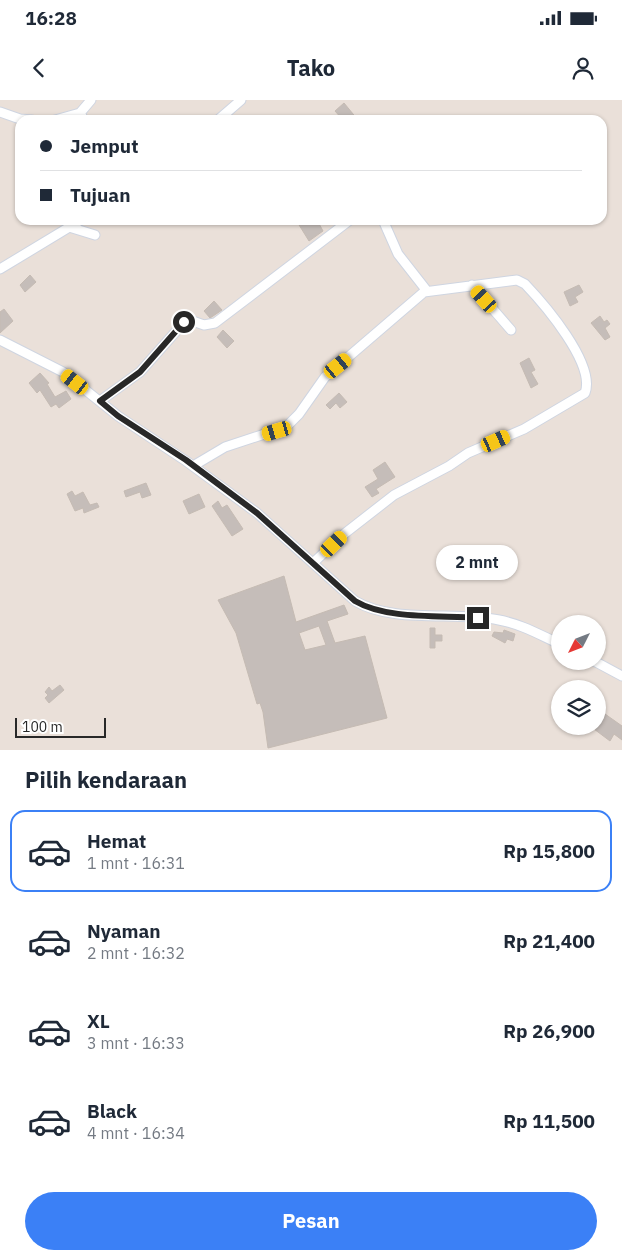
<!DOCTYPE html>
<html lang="id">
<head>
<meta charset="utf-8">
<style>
	:root { --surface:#fff; --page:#f6f6f7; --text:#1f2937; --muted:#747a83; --line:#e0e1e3; --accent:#3b80f6 }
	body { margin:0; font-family:"IBM Plex Sans",sans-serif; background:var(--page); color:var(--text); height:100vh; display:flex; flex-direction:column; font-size:19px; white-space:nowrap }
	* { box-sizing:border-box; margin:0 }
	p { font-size:16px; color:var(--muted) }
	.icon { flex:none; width:28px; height:28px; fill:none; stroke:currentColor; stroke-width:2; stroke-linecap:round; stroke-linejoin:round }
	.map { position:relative; height:650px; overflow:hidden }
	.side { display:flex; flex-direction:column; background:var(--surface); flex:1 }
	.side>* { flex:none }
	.top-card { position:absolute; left:15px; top:15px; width:592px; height:110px; border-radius:15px; box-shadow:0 1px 4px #0004; display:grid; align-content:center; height:110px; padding:0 25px; background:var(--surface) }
	.needle { width:32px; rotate:228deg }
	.fabs { position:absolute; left:551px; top:515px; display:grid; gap:10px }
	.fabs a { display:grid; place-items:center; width:55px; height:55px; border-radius:50%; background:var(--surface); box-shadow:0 1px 4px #0004; font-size:25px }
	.scale { position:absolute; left:15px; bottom:12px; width:91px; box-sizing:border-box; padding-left:5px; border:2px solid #282828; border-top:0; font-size:14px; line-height:18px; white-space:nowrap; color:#282828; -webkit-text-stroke:4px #fff; paint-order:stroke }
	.end { position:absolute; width:22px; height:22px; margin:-11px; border:6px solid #282828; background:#fff; box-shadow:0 0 0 2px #fff }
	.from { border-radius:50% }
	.bubble { position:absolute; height:35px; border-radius:18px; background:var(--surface); box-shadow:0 1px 4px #0004; font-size:16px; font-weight:700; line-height:35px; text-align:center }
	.car { position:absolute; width:15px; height:30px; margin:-15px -8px; border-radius:6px; box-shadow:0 0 4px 1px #0007; background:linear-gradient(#f5c518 24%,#345 0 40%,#f5c518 0 76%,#345 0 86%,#f5c518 0) }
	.top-card b { display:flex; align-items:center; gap:18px; height:48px; font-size:19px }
	.top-card b+b { border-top:1px solid var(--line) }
	.top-card i { width:12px; height:12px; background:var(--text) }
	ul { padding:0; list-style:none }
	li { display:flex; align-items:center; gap:15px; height:82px; margin:0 10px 8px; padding:0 15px; border:2px solid transparent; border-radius:15px }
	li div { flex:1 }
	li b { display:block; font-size:19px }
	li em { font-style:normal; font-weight:700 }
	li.current { border-color:var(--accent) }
	li>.icon { width:45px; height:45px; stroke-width:1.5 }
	h2 { padding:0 25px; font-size:22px; line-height:60px }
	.button { display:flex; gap:10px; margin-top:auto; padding:10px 25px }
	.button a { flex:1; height:58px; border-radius:30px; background:var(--accent); color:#fff; font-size:20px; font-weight:700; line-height:58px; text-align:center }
	.status { display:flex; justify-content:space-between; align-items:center; height:35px; padding:0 25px; background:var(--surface); direction:ltr }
	.status svg { height:14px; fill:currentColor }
	header { display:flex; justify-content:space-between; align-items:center; height:65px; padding:0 25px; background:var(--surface); font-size:22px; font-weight:700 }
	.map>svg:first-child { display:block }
	.building { fill:#c5bdb9; stroke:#c5bbb3; fill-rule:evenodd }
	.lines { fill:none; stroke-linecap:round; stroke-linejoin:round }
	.minor-casing { stroke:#cfd5e1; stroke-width:11 }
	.minor { stroke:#fff; stroke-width:9 }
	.route { stroke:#282828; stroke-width:6 }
</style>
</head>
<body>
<div class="status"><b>16:28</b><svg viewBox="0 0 49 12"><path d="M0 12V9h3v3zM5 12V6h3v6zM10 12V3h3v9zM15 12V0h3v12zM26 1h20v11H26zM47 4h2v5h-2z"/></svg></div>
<header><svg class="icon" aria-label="back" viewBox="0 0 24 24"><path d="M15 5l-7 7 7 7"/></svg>Tako<svg class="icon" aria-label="person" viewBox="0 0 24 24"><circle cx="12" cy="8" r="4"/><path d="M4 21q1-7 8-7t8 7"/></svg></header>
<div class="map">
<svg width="622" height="650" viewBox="0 0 622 650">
	<rect width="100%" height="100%" fill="#eae0d9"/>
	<path class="building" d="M344,3L358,20H343L335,11Z
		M296,120H317L323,131L309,141Z
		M30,175L36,182L25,192L20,185Z
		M579,185L583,192L575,197L578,202L570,206L564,192Z
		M214,201L222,210L210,218L204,211Z
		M4,209L13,221L0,233V212Z
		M600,216L604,222L607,220L610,224L605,228L610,237L605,240L591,223Z
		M223,230L234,241L227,248L217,237Z
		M529,258L535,270L531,272L538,284L531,288L520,263Z
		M40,273L49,283L47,284L55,297L66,291L71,299L59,308L56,304L51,307L40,290L37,293L29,283Z
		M339,293L347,302L340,308L336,303L330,309L326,305Z
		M385,362L395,377L376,389L379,393L372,397L365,387L378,379L373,370Z
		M146,383L151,395L142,398L140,392L126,397L124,391Z
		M72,391L75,396L83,392L90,405L97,403L99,407L84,413L83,408L75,411L67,394Z
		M199,394L205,407L189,414L183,401Z
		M218,401L222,408L227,405L243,429L232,436L212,406Z
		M284,476L296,522L344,505L348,514L327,521L335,543L365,536L387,618L268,648L263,612L260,603L257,604L236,533L218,500ZM319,526L326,545L305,550L299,533Z
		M430,528H435V535H442V541H435V548H430Z
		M504,530L515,534L513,541L507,539L505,543L492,536L494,532L503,533Z
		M60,585L64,590L49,603L45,598L48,595L45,592L49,587L52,591Z
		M598,609L622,626V640L614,634L610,641L590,626H598Z"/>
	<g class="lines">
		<defs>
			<path id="minor" d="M0,12L20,19L32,20
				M80,13L91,0
				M55,20L80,13L84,20
				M218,20L241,0
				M383,120L398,154L427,191
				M69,127L95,135
				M0,169L81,120
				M472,185L511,230
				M0,240L63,272L118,316L186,361L257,413L355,501C394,524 455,511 499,520C521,524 540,535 560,544
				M100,301L140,272L187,219L204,225L215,223L350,120
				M193,366L225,347L286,327L299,314L325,277L424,192L517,180L525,184C544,204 596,264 585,293L524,329L468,353L449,366L394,395L344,434L313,463
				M594,561L622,576"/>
		</defs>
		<use href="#minor" class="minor-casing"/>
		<use href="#minor" class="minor"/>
	</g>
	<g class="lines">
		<path class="route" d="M184,222L140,272L100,301L118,316L186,360L257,413L355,501C387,520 442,515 478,518"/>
	</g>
</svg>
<div class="fabs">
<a><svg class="needle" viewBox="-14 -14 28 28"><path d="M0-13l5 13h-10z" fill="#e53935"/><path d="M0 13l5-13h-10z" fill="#747a83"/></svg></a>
<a><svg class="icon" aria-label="layers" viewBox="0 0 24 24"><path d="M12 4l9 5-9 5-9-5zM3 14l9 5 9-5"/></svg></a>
</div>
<div class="scale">100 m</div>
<i class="end from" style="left:184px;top:222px"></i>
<i class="end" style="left:478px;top:518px"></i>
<div class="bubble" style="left:436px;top:445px;width:82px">2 mnt</div>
<i class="car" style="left:484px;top:199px;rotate:318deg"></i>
<i class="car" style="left:338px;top:266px;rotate:51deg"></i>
<i class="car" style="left:75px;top:282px;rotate:308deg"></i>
<i class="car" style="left:277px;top:331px;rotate:254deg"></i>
<i class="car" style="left:496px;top:341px;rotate:66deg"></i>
<i class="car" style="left:334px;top:444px;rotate:46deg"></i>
<div class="top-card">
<b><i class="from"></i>Jemput</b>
<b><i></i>Tujuan</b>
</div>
</div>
<section class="side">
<h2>Pilih kendaraan</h2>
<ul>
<li class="current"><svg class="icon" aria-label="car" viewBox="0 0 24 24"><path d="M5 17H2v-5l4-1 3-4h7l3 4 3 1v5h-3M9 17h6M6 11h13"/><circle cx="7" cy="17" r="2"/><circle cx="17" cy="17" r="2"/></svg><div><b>Hemat</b><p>1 mnt · 16:31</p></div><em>Rp 15,800</em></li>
<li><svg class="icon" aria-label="car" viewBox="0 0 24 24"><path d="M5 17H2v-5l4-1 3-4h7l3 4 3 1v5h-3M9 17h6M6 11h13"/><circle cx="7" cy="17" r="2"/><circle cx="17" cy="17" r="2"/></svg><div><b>Nyaman</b><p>2 mnt · 16:32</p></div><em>Rp 21,400</em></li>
<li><svg class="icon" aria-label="car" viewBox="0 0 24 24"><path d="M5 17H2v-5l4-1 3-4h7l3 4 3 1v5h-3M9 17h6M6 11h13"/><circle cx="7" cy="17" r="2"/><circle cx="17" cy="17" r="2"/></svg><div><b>XL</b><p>3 mnt · 16:33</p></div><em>Rp 26,900</em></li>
<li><svg class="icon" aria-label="car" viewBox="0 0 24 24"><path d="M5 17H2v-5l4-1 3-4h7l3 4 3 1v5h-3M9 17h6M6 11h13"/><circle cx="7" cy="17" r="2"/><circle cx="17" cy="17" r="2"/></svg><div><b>Black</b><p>4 mnt · 16:34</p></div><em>Rp 11,500</em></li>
</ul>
<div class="button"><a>Pesan</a></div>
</section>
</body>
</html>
